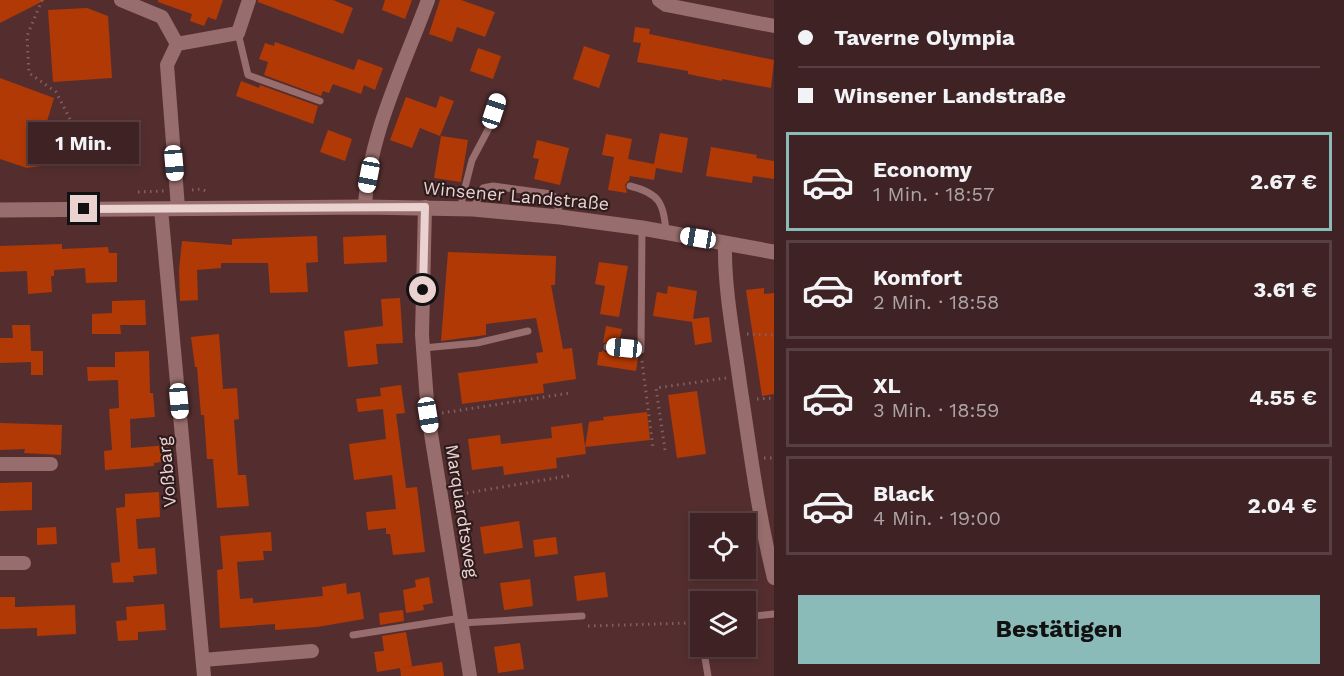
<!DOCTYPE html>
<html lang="de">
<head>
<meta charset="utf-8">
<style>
	:root { --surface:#3f2223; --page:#462a2b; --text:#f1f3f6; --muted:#ada4a6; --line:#583f41; --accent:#8bbbb9 }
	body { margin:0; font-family:"Work Sans",sans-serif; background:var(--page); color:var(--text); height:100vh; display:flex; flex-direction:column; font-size:22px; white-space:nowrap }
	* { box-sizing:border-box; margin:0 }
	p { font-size:20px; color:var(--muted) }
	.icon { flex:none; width:33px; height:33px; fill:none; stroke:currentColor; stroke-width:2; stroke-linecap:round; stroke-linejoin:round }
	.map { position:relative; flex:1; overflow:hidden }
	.sheet { display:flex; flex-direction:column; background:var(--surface); width:570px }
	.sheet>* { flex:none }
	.hud { display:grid; align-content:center; height:132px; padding:0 24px; background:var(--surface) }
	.tools { position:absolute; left:690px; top:513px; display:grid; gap:12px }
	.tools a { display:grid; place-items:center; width:66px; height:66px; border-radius:0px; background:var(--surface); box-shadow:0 3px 9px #0003,0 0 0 2px var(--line); font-size:30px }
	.end { position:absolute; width:27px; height:27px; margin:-14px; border:8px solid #ead2d1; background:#111; box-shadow:0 0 0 3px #111 }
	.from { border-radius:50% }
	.bubble { position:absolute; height:42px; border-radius:0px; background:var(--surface); box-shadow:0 3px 9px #0003,0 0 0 2px var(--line); font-size:20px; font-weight:700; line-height:42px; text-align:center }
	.car { position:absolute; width:18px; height:36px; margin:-18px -9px; border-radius:8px; box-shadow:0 0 4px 2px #0007; background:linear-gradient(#fff 24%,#345 0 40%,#fff 0 76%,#345 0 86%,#fff 0) }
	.hud b { display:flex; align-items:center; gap:21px; height:57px; font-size:22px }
	.hud b+b { border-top:2px solid var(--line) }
	.hud i { width:15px; height:15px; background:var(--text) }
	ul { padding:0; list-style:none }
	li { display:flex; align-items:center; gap:18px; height:99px; margin:0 12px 9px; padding:0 12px; border:3px solid var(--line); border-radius:0px }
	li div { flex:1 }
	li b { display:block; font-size:22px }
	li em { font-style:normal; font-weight:700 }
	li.active { border-color:var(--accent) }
	li>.icon { width:54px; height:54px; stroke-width:1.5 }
	.action { display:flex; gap:12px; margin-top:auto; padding:12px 24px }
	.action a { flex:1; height:69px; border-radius:0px; background:var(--accent); color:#111; font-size:24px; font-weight:700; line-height:69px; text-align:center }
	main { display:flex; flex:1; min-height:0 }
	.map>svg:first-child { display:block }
	.building { fill:#b13905 }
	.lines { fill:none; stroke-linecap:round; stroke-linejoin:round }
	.path { stroke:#826060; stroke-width:3; stroke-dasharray:1.5 4.5; stroke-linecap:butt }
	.service { stroke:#986d6d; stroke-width:7 }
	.minor { stroke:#986d6d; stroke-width:14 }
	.tertiary { stroke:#986d6d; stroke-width:15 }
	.route { stroke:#ead2d1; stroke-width:8 }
	.labels { text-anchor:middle; stroke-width:4.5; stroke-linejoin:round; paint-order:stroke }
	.street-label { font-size:18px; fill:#ead2d1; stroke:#2e1c1c }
</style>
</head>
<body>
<main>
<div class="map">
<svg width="774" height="676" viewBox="0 0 774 676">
	<rect width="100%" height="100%" fill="#542e2f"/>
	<path class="building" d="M0,0H45L0,23Z
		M158,0H223L216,20L208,17L204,26L190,21L192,14L158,2Z
		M258,0H333L353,8L343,34L258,2Z
		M385,0H412L405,19L382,10Z
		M440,0H461L495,12L485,37L457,27L452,42L429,34Z
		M87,8L108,16L112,78L53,82L48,10Z
		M635,27L650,29L649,34L774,60L771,88L722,79V81L688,74V71L637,62L641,43L633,42Z
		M275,42L354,70L358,59L383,68L375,90L364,85L361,94L333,84L329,93L323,91L321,96L264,75L268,62L259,59L265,43L274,46Z
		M584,46L610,55L599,88L573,79Z
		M478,48L501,56L493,79L470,71Z
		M0,78L54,98L45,128L41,166L27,168L0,159Z
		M241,81L259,88L260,85L318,106L313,124L236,96Z
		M440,96L454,101L440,136L420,128L412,148L390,140L406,97L436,108Z
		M328,130L352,139L345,161L320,152Z
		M660,133L688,138L682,173L656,168L654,180L630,176L629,180L625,185L627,193L608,190L614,157L602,155L606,134L632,139L628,159L654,164Z
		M441,136L468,140L461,182L434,178Z
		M537,140L569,148L560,185L534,179L539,159L533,158Z
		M711,147L757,155L756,158L774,161V179L753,176L752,183L706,176Z
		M386,235L387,262L344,264L343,237Z
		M317,236L318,262L306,263L308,292L270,293L268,263H221V268L197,270L198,300L180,301L179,270L182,241L232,245V239Z
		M62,244V249L108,247L109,253H117V282L86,283L85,268L54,270V276H51L52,292L28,294L27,271L0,272V246Z
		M448,252L556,256L555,285H551L563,349L572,348L576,379L543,384L544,393L462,404L458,373L538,363L536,353L543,352L536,318L486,324V335L441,341Z
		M599,262L628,266L619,317L600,314L605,286L595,284Z
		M668,286L697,291L693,319L709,317L712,342L695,345L692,322L653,316L657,292L667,294Z
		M764,288V294L774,293V394L762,396L746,290Z
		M400,298L403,343L376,344L378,364L348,367L344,331L383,326L381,299Z
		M145,300L146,325H120L121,334H92V314L112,313V301Z
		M12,325H30L31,351H43V375H31V362L0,363V338H13Z
		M606,326L622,329L619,342L603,343Z
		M219,334L223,389L237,388L239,419L234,420L238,475H246L249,506L217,508L213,459H207L204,415H201L197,367H195L191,337Z
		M602,350L607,353L638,358L636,371L597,365L599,352H602Z
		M149,351L150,393H153L155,417L130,419L131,448L168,445L169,461L154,463V466L105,470L104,451L112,450L109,409L119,408L118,380L88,381L87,367H115V352Z
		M401,385L405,413L396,414L406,488L417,487L425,552L393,555L390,534H386V528L368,530L366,512L396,509L392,475L354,480L349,444L386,439L383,409L358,412L356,399L381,396L380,388Z
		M697,391L706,454L677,458L668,395Z
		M647,412L650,440L585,447L589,422L604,420L603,417Z
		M0,423L62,425L61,455L24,453L25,449L0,450Z
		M582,423L586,454L556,458L557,468L504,475L503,466L472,470L468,439L500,435L501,444L552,438L551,427Z
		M32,482V510L0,511V483Z
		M159,492L160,517L136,519L138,549L155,548L157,574L133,576L134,582L113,583L111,563L120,562L116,508L125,507V494Z
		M519,521L523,548L484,554L480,527Z
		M56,527L57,544L37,545V528Z
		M271,532L272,551H263L264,560L237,562L240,599L253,598V603L323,596L322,587L346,583L347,594L360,592L364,619L317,627L275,630V624L220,628L217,570L223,569L220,536Z
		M556,537L558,554L535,557L533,540Z
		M605,572L608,597L577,601L574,576Z
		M429,577L433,603L423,605L424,610L406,613L403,590L416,587L415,580Z
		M530,579L533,606L504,610L500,583Z
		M0,597H15V607L75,605L76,634L37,636V628L0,629Z
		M164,604L166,630L138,632V640L118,641L116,621L127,620L126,607Z
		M403,610L404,621L380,625L379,613Z
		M406,632L412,666L377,672L374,652L384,651L382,636Z
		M520,643L524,669L498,673L494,647Z
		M442,662L444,676H401L400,668Z"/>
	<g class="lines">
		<path class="path" d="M42,0L27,36L29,73L56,92L70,119
			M192,190L201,189L209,192
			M138,192L164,191
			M747,334L774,335
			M642,361L653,448
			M757,399L774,398
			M442,413L570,393
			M665,450L656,388L726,378
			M764,458H774
			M455,495L573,475
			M588,626L689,623"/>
		<path class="service" d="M238,33L248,75L320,101
			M630,186C659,193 664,203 666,232
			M462,208V199L472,160L490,126L499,97
			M473,209L483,188L493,186L551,194L556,198L560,217
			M607,347L641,350L642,228
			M423,348L477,343L528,331
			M746,617L774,614
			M461,623L582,616
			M700,623V628
			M353,635L461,618
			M703,646L708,676"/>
		<path class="minor" d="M121,0L162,17L177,44
			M659,0L666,5L774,26
			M177,44L167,65L178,208
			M177,44L238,33L249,0
			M365,207C368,137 404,65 428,0
			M425,207L422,335L428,415L470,676
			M161,209L204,676
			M725,243C724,289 734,338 740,384C750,449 758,514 774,578
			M0,464H51
			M0,563H24
			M203,660L312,651"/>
		<path class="tertiary" d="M0,210L365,207L473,209L560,217L642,228L774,252"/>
	</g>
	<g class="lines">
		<path class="route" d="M84,209L425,207L423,290"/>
	</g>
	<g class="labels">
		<g class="street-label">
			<text transform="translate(516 196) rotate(5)" y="6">Winsener Landstraße</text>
			<text transform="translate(167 472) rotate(-95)" y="6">Voßbarg</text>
			<text transform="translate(462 511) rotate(81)" y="6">Marquardtsweg</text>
		</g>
	</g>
</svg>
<div class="tools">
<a><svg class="icon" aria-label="locate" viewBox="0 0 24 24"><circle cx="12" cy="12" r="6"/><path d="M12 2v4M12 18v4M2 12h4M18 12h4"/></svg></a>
<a><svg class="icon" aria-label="layers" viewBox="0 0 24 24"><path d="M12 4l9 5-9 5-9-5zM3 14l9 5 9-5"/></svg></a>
</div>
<i class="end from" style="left:423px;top:290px"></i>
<i class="end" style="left:84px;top:209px"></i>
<div class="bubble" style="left:28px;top:122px;width:111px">1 Min.</div>
<i class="car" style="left:494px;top:111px;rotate:18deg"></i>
<i class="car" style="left:174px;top:163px;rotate:175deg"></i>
<i class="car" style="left:369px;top:175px;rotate:191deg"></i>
<i class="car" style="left:698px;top:238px;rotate:280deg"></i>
<i class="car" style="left:624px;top:348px;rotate:276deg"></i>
<i class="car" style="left:179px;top:401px;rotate:175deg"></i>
<i class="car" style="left:428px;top:415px;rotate:171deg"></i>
</div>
<section class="sheet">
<div class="hud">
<b><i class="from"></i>Taverne Olympia</b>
<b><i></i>Winsener Landstraße</b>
</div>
<ul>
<li class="active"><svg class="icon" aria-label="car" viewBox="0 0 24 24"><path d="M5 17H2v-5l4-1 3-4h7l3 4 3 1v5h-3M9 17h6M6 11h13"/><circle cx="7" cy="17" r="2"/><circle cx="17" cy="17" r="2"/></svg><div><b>Economy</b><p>1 Min. · 18:57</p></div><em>2.67 €</em></li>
<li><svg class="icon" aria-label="car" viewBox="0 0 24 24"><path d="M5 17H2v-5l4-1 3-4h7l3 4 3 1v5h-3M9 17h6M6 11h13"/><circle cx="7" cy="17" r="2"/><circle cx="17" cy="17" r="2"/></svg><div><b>Komfort</b><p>2 Min. · 18:58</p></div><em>3.61 €</em></li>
<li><svg class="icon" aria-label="car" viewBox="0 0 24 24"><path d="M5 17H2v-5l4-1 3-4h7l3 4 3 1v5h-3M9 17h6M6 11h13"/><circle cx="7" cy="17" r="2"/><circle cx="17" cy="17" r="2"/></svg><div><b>XL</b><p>3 Min. · 18:59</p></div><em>4.55 €</em></li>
<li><svg class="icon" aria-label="car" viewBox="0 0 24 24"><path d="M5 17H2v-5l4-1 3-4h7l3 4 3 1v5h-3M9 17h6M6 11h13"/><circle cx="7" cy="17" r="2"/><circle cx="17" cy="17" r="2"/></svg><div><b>Black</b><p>4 Min. · 19:00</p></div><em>2.04 €</em></li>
</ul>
<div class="action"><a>Bestätigen</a></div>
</section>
</main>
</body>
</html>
